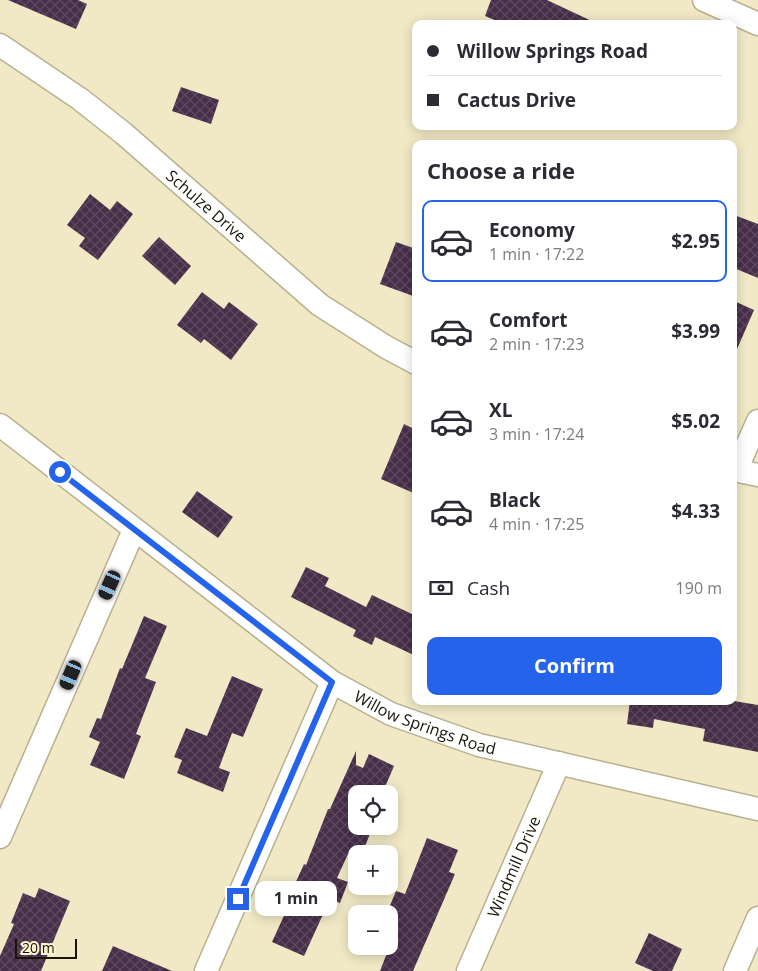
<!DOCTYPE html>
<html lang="en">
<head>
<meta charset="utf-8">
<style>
	:root { --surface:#fff; --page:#f7f7f7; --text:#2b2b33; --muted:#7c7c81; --line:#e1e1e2; --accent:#2563eb }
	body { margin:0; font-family:"Open Sans",sans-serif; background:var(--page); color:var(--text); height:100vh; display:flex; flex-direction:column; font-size:19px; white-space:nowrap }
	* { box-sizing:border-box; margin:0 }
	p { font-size:16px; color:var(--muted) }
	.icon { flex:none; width:28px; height:28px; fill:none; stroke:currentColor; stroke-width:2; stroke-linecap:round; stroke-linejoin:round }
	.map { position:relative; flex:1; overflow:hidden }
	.drawer { position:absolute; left:412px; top:140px; width:325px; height:565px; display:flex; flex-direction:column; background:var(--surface); border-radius:10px; box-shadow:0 2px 12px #0003 }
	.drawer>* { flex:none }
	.top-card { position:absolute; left:412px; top:20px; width:325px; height:110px; border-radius:10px; box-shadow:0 2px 12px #0003; display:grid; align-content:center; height:110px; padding:0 15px; background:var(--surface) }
	.buttons { position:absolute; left:348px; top:785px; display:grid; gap:10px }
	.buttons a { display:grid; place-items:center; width:50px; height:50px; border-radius:10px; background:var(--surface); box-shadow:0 2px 12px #0003; font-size:25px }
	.scale { position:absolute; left:15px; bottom:12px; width:62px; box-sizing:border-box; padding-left:5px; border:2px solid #181508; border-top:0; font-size:14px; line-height:18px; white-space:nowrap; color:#181508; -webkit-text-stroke:4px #fef6d2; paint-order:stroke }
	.end { position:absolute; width:22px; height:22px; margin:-11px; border:6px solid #2563eb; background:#fff; box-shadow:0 0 0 2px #fff }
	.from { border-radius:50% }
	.bubble { position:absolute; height:35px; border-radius:10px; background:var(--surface); box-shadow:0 2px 12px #0003; font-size:16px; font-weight:700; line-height:35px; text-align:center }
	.car { position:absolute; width:15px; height:30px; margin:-15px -8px; border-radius:6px; box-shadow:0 0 4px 1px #0007; background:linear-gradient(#222 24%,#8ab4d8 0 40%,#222 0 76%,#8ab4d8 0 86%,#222 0) }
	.top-card b { display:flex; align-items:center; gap:18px; height:48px; font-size:19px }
	.top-card b+b { border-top:1px solid var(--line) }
	.top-card i { width:12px; height:12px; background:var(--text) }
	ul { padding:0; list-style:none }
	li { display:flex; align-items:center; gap:15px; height:82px; margin:0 10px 8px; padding:0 5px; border:2px solid transparent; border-radius:10px }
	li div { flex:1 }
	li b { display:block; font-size:19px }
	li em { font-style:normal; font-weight:700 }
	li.selected { border-color:var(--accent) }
	li>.icon { width:45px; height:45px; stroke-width:1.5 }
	h2 { padding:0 15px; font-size:22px; line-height:60px }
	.pay { display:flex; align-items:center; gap:12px; height:55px; padding:0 15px; font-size:19px }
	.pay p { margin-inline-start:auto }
	.primary-button { display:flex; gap:10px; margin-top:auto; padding:10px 15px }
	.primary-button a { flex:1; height:58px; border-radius:10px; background:var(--accent); color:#fff; font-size:20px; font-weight:700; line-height:58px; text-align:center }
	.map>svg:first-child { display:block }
	.building { fill:url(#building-cross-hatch) }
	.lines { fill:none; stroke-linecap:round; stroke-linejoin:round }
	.minor-casing { stroke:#b8b08e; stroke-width:25 }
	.minor { stroke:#fff; stroke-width:22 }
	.route { stroke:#2563eb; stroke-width:6 }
	.labels { text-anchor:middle; stroke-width:5; stroke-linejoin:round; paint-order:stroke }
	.street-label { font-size:16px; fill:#181508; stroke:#fef6d2 }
</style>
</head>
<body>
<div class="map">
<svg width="758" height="971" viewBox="0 0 758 971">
	<defs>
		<pattern id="building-cross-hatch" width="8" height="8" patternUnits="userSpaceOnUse" patternTransform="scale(1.25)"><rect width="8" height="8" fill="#472e49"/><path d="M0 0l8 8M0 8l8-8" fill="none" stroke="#5e4a5f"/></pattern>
	</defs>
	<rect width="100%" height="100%" fill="#f1e9c5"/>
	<path class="building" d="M8,0H78L87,4L76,29Z
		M491,0H547L598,24H504L485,16Z
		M181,87L219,100L211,124L172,111Z
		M90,194L110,210L117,201L133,214L98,260L79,246L85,238L67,225Z
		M734,215L758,224V278L734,268Z
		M159,237L191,266L175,285L142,256Z
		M396,242L416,249V297L380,284Z
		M202,292L224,309L229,302L258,324L231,360L204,339L201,343L177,325Z
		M734,301L754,310L734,356Z
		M404,424L416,430V494L381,479Z
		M197,491L233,517L218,538L182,512Z
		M306,567L329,578L325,586L366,607L372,595L416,616V656L375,637L372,645L353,636L356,630L291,597Z
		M144,616L167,626L145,678L156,682L136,734L141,736L124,779L90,765L100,742L89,737L97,718L101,719L120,668L122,669Z
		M232,676L263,689L243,737L232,733L219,768L230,772L223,792L177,773L182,760L174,757L186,728L207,736Z
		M630,701H734L758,705V752L703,741L705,729L654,719L653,728L627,724Z
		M356,751V765L363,768L369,754L394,766L382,794H356V826H373L362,854H348L337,878L348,882L340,903L330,899L304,956L272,942L298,885L295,884L304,864L306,865L328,809H330Z
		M427,838L458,850L449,872L455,874L413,971H380L396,930L389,927V908L396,891L405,894Z
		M39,888L70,901L41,971H0V956L14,924L11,923L23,893L35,898Z
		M649,933L682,949L672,971H653L635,963Z
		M113,946L172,971H102Z"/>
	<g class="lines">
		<defs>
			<g id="minor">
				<path d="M704,0L758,24"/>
				<path id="s1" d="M0,45L80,99L123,133L320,305L386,347L416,363"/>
				<path id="s2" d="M0,425L332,682L391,714L479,745L758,809"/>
				<path d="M734,470L758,475"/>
				<path d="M736,470L758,421"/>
				<path d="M0,837L134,530"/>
				<path d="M206,971L332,682"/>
				<path id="s3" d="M468,971L559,763"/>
				<path d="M735,971L758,918"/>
			</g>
		</defs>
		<use href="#minor" class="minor-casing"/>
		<use href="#minor" class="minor"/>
	</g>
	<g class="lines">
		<path class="route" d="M60,472L332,682L238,899"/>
	</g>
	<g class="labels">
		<g class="street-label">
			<text dy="6" stroke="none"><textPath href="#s1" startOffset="262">Schulze Drive</textPath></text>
			<text dy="6" stroke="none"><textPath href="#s2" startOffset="522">Willow Springs Road</textPath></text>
			<text dy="6" stroke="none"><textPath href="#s3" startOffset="114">Windmill Drive</textPath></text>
		</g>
	</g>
</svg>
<div class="buttons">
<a><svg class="icon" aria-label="locate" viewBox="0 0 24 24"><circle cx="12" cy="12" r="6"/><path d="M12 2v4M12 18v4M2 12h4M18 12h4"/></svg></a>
<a>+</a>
<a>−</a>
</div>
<div class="scale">20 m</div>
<i class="end from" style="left:60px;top:472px"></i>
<i class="end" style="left:238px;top:899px"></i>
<div class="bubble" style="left:255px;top:881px;width:82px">1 min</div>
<i class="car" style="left:110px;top:585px;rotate:204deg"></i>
<i class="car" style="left:71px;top:675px;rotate:203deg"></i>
<div class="top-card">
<b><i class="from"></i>Willow Springs Road</b>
<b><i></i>Cactus Drive</b>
</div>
<section class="drawer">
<h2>Choose a ride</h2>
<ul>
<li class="selected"><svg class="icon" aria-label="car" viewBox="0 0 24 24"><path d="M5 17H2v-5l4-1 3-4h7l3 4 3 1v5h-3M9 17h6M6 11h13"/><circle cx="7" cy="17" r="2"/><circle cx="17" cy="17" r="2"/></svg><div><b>Economy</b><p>1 min · 17:22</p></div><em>$2.95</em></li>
<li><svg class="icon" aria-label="car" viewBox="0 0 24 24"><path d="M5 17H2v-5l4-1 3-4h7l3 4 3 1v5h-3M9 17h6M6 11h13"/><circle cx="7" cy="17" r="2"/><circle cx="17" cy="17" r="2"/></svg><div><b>Comfort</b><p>2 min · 17:23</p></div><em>$3.99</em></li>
<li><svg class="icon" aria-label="car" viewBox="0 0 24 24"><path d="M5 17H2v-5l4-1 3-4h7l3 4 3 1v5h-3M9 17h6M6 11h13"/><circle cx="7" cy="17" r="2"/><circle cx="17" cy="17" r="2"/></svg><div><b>XL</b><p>3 min · 17:24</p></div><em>$5.02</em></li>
<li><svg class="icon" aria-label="car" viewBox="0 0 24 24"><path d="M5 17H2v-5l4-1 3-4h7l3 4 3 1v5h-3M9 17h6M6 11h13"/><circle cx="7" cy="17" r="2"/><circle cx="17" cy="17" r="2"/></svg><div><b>Black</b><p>4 min · 17:25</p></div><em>$4.33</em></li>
</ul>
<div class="pay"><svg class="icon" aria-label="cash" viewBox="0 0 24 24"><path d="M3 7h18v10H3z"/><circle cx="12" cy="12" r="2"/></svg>Cash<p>190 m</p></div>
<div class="primary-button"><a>Confirm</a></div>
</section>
</div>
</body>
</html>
